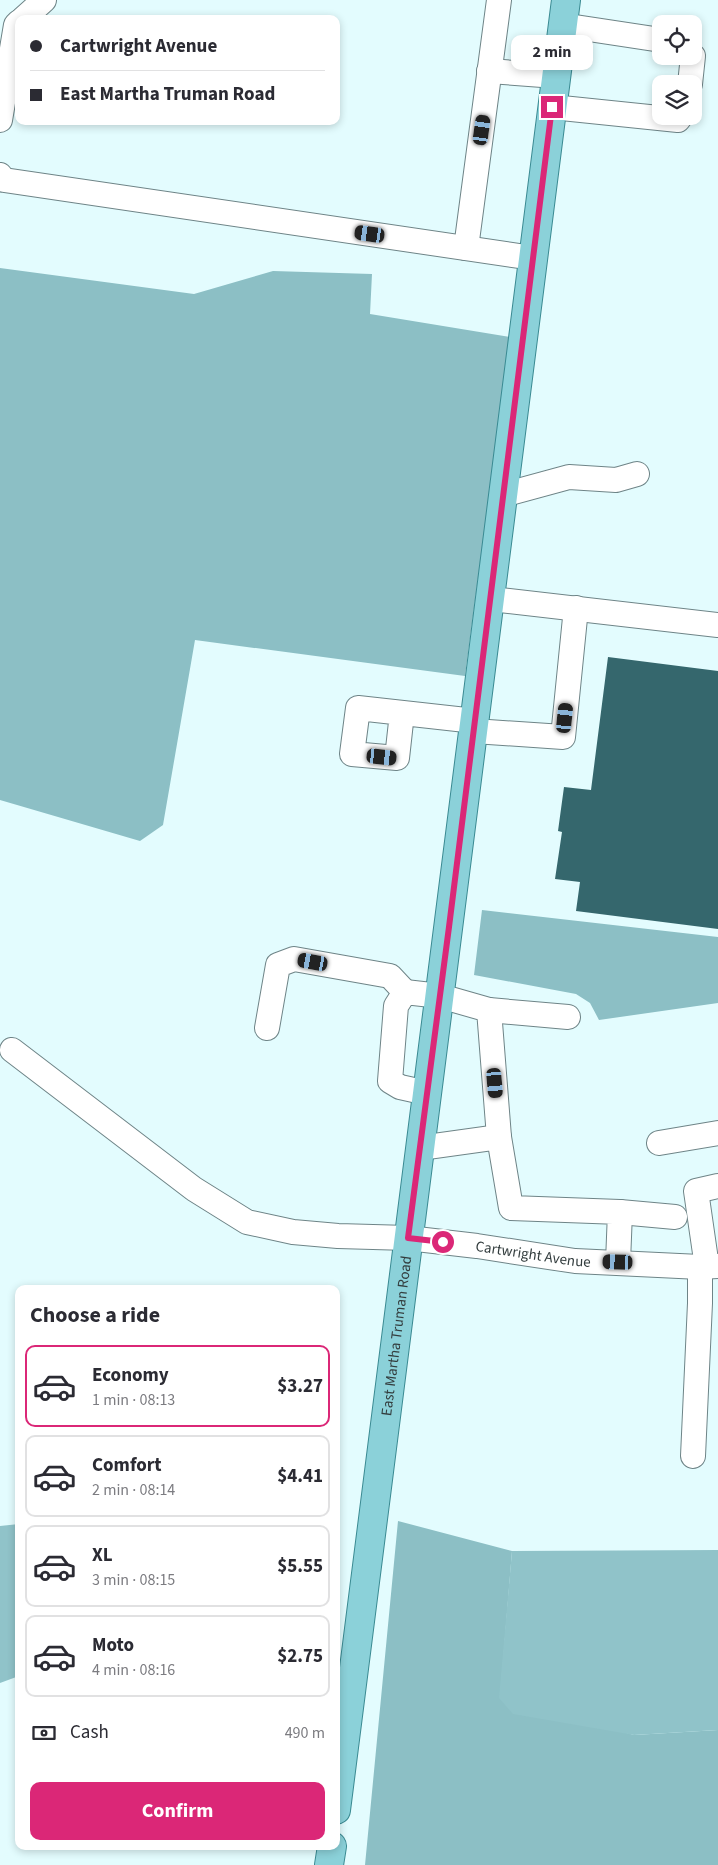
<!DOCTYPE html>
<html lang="en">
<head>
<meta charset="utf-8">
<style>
	:root { --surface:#fff; --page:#f2f2f3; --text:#2b2b33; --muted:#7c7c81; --line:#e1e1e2; --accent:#db2777 }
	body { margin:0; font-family:"Source Sans 3",sans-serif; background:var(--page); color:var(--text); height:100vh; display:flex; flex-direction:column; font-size:19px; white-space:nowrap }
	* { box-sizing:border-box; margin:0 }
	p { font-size:16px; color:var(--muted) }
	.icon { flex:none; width:28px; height:28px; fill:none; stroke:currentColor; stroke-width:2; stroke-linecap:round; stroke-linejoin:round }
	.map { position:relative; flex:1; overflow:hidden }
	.sheet { position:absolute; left:15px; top:1285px; width:325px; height:565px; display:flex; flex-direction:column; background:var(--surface); border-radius:10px; box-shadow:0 2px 8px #0003 }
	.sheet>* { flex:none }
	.hud { position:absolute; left:15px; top:15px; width:325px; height:110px; border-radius:10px; box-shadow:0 2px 8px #0003; display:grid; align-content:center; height:110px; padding:0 15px; background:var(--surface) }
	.fabs { position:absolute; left:652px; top:15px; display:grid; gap:10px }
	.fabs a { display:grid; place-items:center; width:50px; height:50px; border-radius:10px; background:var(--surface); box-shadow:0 2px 8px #0003; font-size:25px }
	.end { position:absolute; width:22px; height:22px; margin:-11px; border:6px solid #db2777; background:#fff; box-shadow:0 0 0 2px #fff }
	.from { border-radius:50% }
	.bubble { position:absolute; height:35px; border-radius:10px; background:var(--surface); box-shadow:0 2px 8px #0003; font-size:16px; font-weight:700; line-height:35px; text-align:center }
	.car { position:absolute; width:15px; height:30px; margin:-15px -8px; border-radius:6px; box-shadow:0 0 4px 1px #0007; background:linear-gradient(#222 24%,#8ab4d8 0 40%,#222 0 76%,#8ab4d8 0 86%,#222 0) }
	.hud b { display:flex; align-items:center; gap:18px; height:48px; font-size:19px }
	.hud b+b { border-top:1px solid var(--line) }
	.hud i { width:12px; height:12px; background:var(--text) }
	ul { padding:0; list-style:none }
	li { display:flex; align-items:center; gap:15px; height:82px; margin:0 10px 8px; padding:0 5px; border:2px solid var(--line); border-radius:10px }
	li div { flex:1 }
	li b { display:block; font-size:19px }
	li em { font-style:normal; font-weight:700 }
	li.selected { border-color:var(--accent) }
	li>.icon { width:45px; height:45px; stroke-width:1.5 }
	h2 { padding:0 15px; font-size:22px; line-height:60px }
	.pay { display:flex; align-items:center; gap:12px; height:55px; padding:0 15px; font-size:19px }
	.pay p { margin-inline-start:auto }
	.primary-button { display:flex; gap:10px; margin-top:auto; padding:10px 15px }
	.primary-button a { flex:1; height:58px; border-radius:10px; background:var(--accent); color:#fff; font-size:20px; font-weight:700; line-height:58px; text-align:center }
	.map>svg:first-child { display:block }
	.forest { fill:#8cbfc5 }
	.water { fill:#90c3c9 }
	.building { fill:#35676d }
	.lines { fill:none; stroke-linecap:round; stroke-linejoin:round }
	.minor-casing { stroke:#6e8487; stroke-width:26 }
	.major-casing { stroke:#3a8a92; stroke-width:30 }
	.minor { stroke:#fff; stroke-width:24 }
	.major { stroke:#8bd1d9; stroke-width:28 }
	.route { stroke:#db2777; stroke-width:6 }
	.labels { text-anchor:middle; stroke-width:5; stroke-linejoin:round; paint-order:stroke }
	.street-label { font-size:15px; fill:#333d3e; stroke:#fff }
</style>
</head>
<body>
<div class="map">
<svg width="718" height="1865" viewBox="0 0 718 1865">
	<rect width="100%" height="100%" fill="#e3fcfe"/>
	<path class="forest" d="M0,268L194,294L273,271L372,274L370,314L510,337L465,676L195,640L163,825L140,841L0,800Z
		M482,910L718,937V1003L599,1020L590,1003L576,994L474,975Z
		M398,1521L512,1551L500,1698L634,1735L718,1730V1865H365Z"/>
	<path class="water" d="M19,1524V1676L0,1683V1526Z
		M718,1550V1730L634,1735L513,1714L499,1698L512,1551Z"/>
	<path class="building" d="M608,657L718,671V929L576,911L580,882L555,879L562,832L558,831L564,787L591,790Z"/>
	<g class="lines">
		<defs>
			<g id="minor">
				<path d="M23,19L44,0"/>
				<path d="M562,25L661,40"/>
				<path d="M489,71L556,76"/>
				<path d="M690,84L693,56"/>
				<path d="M552,107L678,120L681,116"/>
				<path d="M0,120L16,25L19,22"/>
				<path d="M0,175L4,180L533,258"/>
				<path d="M466,248L499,0"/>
				<path d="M503,495L569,477L616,480L637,474"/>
				<path d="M491,599L718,625"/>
				<path d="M402,713L397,758L352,754L358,708L475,721"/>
				<path d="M474,731L563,737L576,608"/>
				<path d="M489,1010L568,1017"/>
				<path d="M267,1028L278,965L294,959L390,976L405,992"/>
				<path id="s1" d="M12,1050L194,1189L247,1222L293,1232L338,1236L408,1238L477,1246L575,1261L700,1267L718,1266"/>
				<path d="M427,1093L400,1087L390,1081L396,1006L405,992L440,996L489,1010L499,1137"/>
				<path d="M659,1143L718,1133"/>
				<path d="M420,1148L499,1137L511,1208L620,1212L618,1262"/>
				<path d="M620,1212L675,1217"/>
				<path d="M707,1267L696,1191L718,1186"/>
				<path d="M693,1456L700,1303V1267"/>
			</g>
			<g id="major">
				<path id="s2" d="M336,1810L566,0"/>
				<path d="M329,1865L332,1846"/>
			</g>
		</defs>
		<use href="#minor" class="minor-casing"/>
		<use href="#major" class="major-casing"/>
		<use href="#minor" class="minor"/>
		<use href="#major" class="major"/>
	</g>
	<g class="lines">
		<path class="route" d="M443,1242L408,1238L449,927L552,107"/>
	</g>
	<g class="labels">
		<g class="street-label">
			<text dy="5" stroke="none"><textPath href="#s1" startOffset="580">Cartwright Avenue</textPath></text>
			<text dy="5" stroke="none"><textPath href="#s2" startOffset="478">East Martha Truman Road</textPath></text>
		</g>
	</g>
</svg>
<div class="fabs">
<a><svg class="icon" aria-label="locate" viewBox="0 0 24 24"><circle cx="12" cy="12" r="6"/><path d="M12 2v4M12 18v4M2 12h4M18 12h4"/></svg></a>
<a><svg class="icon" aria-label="layers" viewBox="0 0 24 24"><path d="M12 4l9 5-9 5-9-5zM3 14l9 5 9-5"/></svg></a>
</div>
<i class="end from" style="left:443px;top:1242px"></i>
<i class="end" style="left:552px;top:107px"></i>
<div class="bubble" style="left:511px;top:35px;width:82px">2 min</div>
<i class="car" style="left:482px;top:130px;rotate:8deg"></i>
<i class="car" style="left:370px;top:234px;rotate:278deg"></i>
<i class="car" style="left:565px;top:718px;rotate:6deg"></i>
<i class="car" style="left:382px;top:757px;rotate:96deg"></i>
<i class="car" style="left:313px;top:962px;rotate:280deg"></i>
<i class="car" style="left:495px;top:1083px;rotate:175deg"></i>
<i class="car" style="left:618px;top:1262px;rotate:272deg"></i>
<div class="hud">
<b><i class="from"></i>Cartwright Avenue</b>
<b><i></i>East Martha Truman Road</b>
</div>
<section class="sheet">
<h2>Choose a ride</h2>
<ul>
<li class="selected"><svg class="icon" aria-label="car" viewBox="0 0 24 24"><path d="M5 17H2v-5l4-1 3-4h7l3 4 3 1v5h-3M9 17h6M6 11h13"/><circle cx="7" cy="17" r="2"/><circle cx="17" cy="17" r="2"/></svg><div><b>Economy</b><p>1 min · 08:13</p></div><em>$3.27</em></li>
<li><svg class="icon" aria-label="car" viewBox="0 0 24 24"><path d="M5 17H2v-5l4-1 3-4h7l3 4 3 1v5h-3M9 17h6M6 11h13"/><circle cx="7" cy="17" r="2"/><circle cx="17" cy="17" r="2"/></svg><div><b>Comfort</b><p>2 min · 08:14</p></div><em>$4.41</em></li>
<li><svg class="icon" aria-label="car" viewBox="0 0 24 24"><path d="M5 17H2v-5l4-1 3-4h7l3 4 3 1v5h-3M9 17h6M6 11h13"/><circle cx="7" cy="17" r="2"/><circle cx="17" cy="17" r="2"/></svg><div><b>XL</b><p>3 min · 08:15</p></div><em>$5.55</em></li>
<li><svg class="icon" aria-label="car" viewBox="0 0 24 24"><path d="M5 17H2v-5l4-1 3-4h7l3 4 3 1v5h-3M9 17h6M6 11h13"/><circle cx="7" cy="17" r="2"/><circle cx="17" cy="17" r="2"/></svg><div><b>Moto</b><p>4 min · 08:16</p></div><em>$2.75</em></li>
</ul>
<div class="pay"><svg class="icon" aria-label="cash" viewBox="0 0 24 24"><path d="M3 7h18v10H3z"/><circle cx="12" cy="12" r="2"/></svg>Cash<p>490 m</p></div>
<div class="primary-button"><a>Confirm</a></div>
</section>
</div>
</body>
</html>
